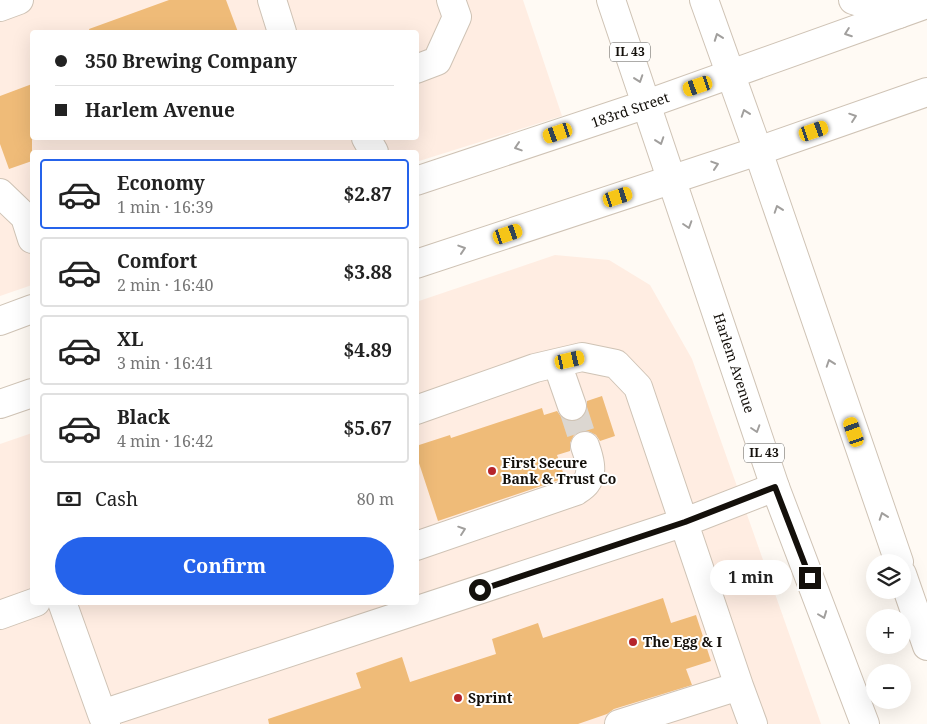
<!DOCTYPE html>
<html lang="en">
<head>
<meta charset="utf-8">
<style>
	:root { --surface:#fff; --page:#f6f6f6; --text:#222; --muted:#767676; --line:#e0e0e0; --accent:#2563eb }
	body { margin:0; font-family:"Noto Serif",serif; background:var(--page); color:var(--text); height:100vh; display:flex; flex-direction:column; font-size:19px; white-space:nowrap }
	* { box-sizing:border-box; margin:0 }
	p { font-size:16px; color:var(--muted) }
	.icon { flex:none; width:28px; height:28px; fill:none; stroke:currentColor; stroke-width:2; stroke-linecap:round; stroke-linejoin:round }
	.map { position:relative; flex:1; overflow:hidden }
	.details { position:absolute; left:30px; top:150px; width:389px; height:455px; display:flex; flex-direction:column; background:var(--surface); border-radius:5px; box-shadow:0 5px 20px #0002 }
	.details>* { flex:none }
	.hud { position:absolute; left:30px; top:30px; width:389px; height:110px; border-radius:5px; box-shadow:0 5px 20px #0002; display:grid; align-content:center; height:110px; padding:0 25px; background:var(--surface) }
	.buttons { position:absolute; left:866px; top:554px; display:grid; gap:10px }
	.buttons a { display:grid; place-items:center; width:45px; height:45px; border-radius:50%; background:var(--surface); box-shadow:0 5px 20px #0002; font-size:25px }
	.end { position:absolute; width:22px; height:22px; margin:-11px; border:6px solid #14100b; background:#fff; box-shadow:0 0 0 2px #fff }
	.from { border-radius:50% }
	.bubble { position:absolute; height:35px; border-radius:18px; background:var(--surface); box-shadow:0 5px 20px #0002; font-size:16px; font-weight:700; line-height:35px; text-align:center }
	.car { position:absolute; width:15px; height:30px; margin:-15px -8px; border-radius:6px; box-shadow:0 0 4px 1px #0007; background:linear-gradient(#f5c518 24%,#345 0 40%,#f5c518 0 76%,#345 0 86%,#f5c518 0) }
	.hud b { display:flex; align-items:center; gap:18px; height:48px; font-size:19px }
	.hud b+b { border-top:1px solid var(--line) }
	.hud i { width:12px; height:12px; background:var(--text) }
	ul { padding:9px 0 0; list-style:none }
	li { display:flex; align-items:center; gap:15px; height:70px; margin:0 10px 8px; padding:0 15px; border:2px solid var(--line); border-radius:5px }
	li div { flex:1 }
	li b { display:block; font-size:19px }
	li em { font-style:normal; font-weight:700 }
	li.current { border-color:var(--accent) }
	li>.icon { width:45px; height:45px; stroke-width:1.5 }
	.pay { display:flex; align-items:center; gap:12px; height:55px; padding:0 25px; font-size:19px }
	.pay p { margin-inline-start:auto }
	.primary-button { display:flex; gap:10px; margin-top:auto; padding:10px 25px }
	.primary-button a { flex:1; height:58px; border-radius:30px; background:var(--accent); color:#fff; font-size:20px; font-weight:700; line-height:58px; text-align:center }
	.map>svg:first-child { display:block }
	.commercial { fill:#ffede2; fill-rule:evenodd }
	.building { fill:#efbb78 }
	.lines { fill:none; stroke-linecap:round; stroke-linejoin:round }
	.minor-tunnel { stroke:#dcd7d1; stroke-width:28; stroke-dasharray:28 14; stroke-linecap:butt }
	.minor-casing { stroke:#cfc3b5; stroke-width:30 }
	.major-casing { stroke:#cfc3b5; stroke-width:30 }
	.minor { stroke:#fff; stroke-width:28 }
	.major { stroke:#fff; stroke-width:28 }
	.oneway { stroke:#a19f9d }
	.route { stroke:#14100b; stroke-width:6 }
	.poi-dot { fill:#b5242b; stroke:#fff; stroke-width:2 }
	.labels { text-anchor:middle; stroke-width:4; stroke-linejoin:round; paint-order:stroke }
	.shield { fill:#fff; stroke:#5a5854; stroke-width:1 }
	.shield-label { font-size:12px; font-weight:bold; fill:#14100b }
	.street-label { font-size:14px; fill:#14100b; stroke:#fff }
	.poi-label { font-size:14px; font-weight:bold; fill:#14100b; stroke:#fff; text-anchor:start }
</style>
</head>
<body>
<div class="map">
<svg width="927" height="724" viewBox="0 0 927 724">
	<rect width="100%" height="100%" fill="#fffaf4"/>
	<path class="commercial" d="M0,0H523L562,116L416,162V152H32V285L0,296ZM32,32H416V138H32Z
		M555,255L609,260L650,285L692,359L821,724H0V444L32,433V602H416V302Z"/>
	<path class="building" d="M169,0H226L238,32H90L89,29Z
		M32,84V161L9,169L0,144V96Z
		M602,396L615,436L600,441L596,435L588,431H580L574,435L570,443V451L557,455L565,478L438,521L416,454V446L450,435L451,438L542,408L544,415L557,411L562,418L569,421H577L584,416L587,409V401Z
		M663,598L671,623L696,615L711,661L686,669L692,685L614,709L607,714L578,724H269L268,719L361,688L356,673L402,657L410,682L496,654L492,639L538,623L543,638Z"/>
	<g class="lines">
		<path class="minor-tunnel" d="M572,406L585,446"/>
		<defs>
			<path id="minor" d="M272,0L282,32
				M0,7L19,0
				M416,69L437,61L457,17L451,0
				M366,138L374,152
				M416,181L647,104L927,4
				M0,193L25,217L32,239
				M416,264L758,151L927,92
				M0,321L32,309
				M557,363L572,406
				M0,404L32,393
				M416,410L535,368L582,357L616,364L638,387L739,686
				M416,546L576,491C579,489 584,486 586,483C594,473 589,457 585,446
				M62,602L102,714
				M0,615L36,602
				M106,724L102,714L685,522L775,487
				M619,724L739,686L753,724"/>
			<path id="major" d="M611,0L775,487L865,724
				M704,0L758,151L899,562
				M853,0L899,14
				M902,574L927,646"/>
		</defs>
		<use href="#minor" class="minor-casing"/>
		<use href="#major" class="major-casing"/>
		<use href="#minor" class="minor"/>
		<use href="#major" class="major"/>
	</g>
	<defs><path id="oneway-chevron" d="M-2-3.5L2.5 0L-2 3.5" fill="none" stroke-width="1.6" stroke-linecap="round" stroke-linejoin="round" transform="scale(1.25)"/></defs>
	<g class="oneway">
		<use href="#oneway-chevron" transform="translate(848 33) rotate(160)"/>
		<use href="#oneway-chevron" transform="translate(718 37) rotate(-110)"/>
		<use href="#oneway-chevron" transform="translate(639 79) rotate(71)"/>
		<use href="#oneway-chevron" transform="translate(745 113) rotate(-109)"/>
		<use href="#oneway-chevron" transform="translate(853 117) rotate(-19)"/>
		<use href="#oneway-chevron" transform="translate(660 141) rotate(71)"/>
		<use href="#oneway-chevron" transform="translate(518 147) rotate(162)"/>
		<use href="#oneway-chevron" transform="translate(715 165) rotate(-18)"/>
		<use href="#oneway-chevron" transform="translate(778 209) rotate(-109)"/>
		<use href="#oneway-chevron" transform="translate(688 225) rotate(72)"/>
		<use href="#oneway-chevron" transform="translate(462 249) rotate(-18)"/>
		<use href="#oneway-chevron" transform="translate(830 363) rotate(-109)"/>
		<use href="#oneway-chevron" transform="translate(756 429) rotate(72)"/>
		<use href="#oneway-chevron" transform="translate(883 516) rotate(-109)"/>
		<use href="#oneway-chevron" transform="translate(462 530) rotate(-19)"/>
		<use href="#oneway-chevron" transform="translate(823 615) rotate(69)"/>
	</g>
	<g class="lines">
		<path class="route" d="M480,590L685,522L775,487L810,578"/>
	</g>
	<g class="poi-dot">
		<circle cx="492" cy="471" r="5"/>
		<circle cx="633" cy="642" r="5"/>
		<circle cx="458" cy="698" r="5"/>
	</g>
	<g class="labels">
		<g class="shield">
			<rect x="610" y="42.5" width="40" height="19" rx="4"/>
			<rect x="744" y="443.5" width="40" height="19" rx="4"/>
		</g>
		<g class="shield-label">
			<text x="630" y="56">IL 43</text>
			<text x="764" y="457">IL 43</text>
		</g>
		<g class="street-label">
			<text transform="translate(630 110) rotate(-19)" y="5">183rd Street</text>
			<text transform="translate(734 363) rotate(72)" y="5">Harlem Avenue</text>
		</g>
		<g class="poi-label">
			<text x="502" y="468">First Secure<tspan x="502" dy="16">Bank &amp; Trust Co</tspan></text>
			<text x="643" y="647">The Egg &amp; I</text>
			<text x="468" y="703">Sprint</text>
		</g>
	</g>
</svg>
<div class="buttons">
<a><svg class="icon" aria-label="layers" viewBox="0 0 24 24"><path d="M12 4l9 5-9 5-9-5zM3 14l9 5 9-5"/></svg></a>
<a>+</a>
<a>−</a>
</div>
<i class="end from" style="left:480px;top:590px"></i>
<i class="end" style="left:810px;top:578px"></i>
<div class="bubble" style="left:710px;top:560px;width:82px">1 min</div>
<i class="car" style="left:698px;top:86px;rotate:251deg"></i>
<i class="car" style="left:814px;top:131px;rotate:71deg"></i>
<i class="car" style="left:558px;top:133px;rotate:251deg"></i>
<i class="car" style="left:618px;top:197px;rotate:72deg"></i>
<i class="car" style="left:508px;top:234px;rotate:71deg"></i>
<i class="car" style="left:570px;top:360px;rotate:77deg"></i>
<i class="car" style="left:854px;top:432px;rotate:341deg"></i>
<div class="hud">
<b><i class="from"></i>350 Brewing Company</b>
<b><i></i>Harlem Avenue</b>
</div>
<section class="details">
<ul>
<li class="current"><svg class="icon" aria-label="car" viewBox="0 0 24 24"><path d="M5 17H2v-5l4-1 3-4h7l3 4 3 1v5h-3M9 17h6M6 11h13"/><circle cx="7" cy="17" r="2"/><circle cx="17" cy="17" r="2"/></svg><div><b>Economy</b><p>1 min · 16:39</p></div><em>$2.87</em></li>
<li><svg class="icon" aria-label="car" viewBox="0 0 24 24"><path d="M5 17H2v-5l4-1 3-4h7l3 4 3 1v5h-3M9 17h6M6 11h13"/><circle cx="7" cy="17" r="2"/><circle cx="17" cy="17" r="2"/></svg><div><b>Comfort</b><p>2 min · 16:40</p></div><em>$3.88</em></li>
<li><svg class="icon" aria-label="car" viewBox="0 0 24 24"><path d="M5 17H2v-5l4-1 3-4h7l3 4 3 1v5h-3M9 17h6M6 11h13"/><circle cx="7" cy="17" r="2"/><circle cx="17" cy="17" r="2"/></svg><div><b>XL</b><p>3 min · 16:41</p></div><em>$4.89</em></li>
<li><svg class="icon" aria-label="car" viewBox="0 0 24 24"><path d="M5 17H2v-5l4-1 3-4h7l3 4 3 1v5h-3M9 17h6M6 11h13"/><circle cx="7" cy="17" r="2"/><circle cx="17" cy="17" r="2"/></svg><div><b>Black</b><p>4 min · 16:42</p></div><em>$5.67</em></li>
</ul>
<div class="pay"><svg class="icon" aria-label="cash" viewBox="0 0 24 24"><path d="M3 7h18v10H3z"/><circle cx="12" cy="12" r="2"/></svg>Cash<p>80 m</p></div>
<div class="primary-button"><a>Confirm</a></div>
</section>
</div>
</body>
</html>
